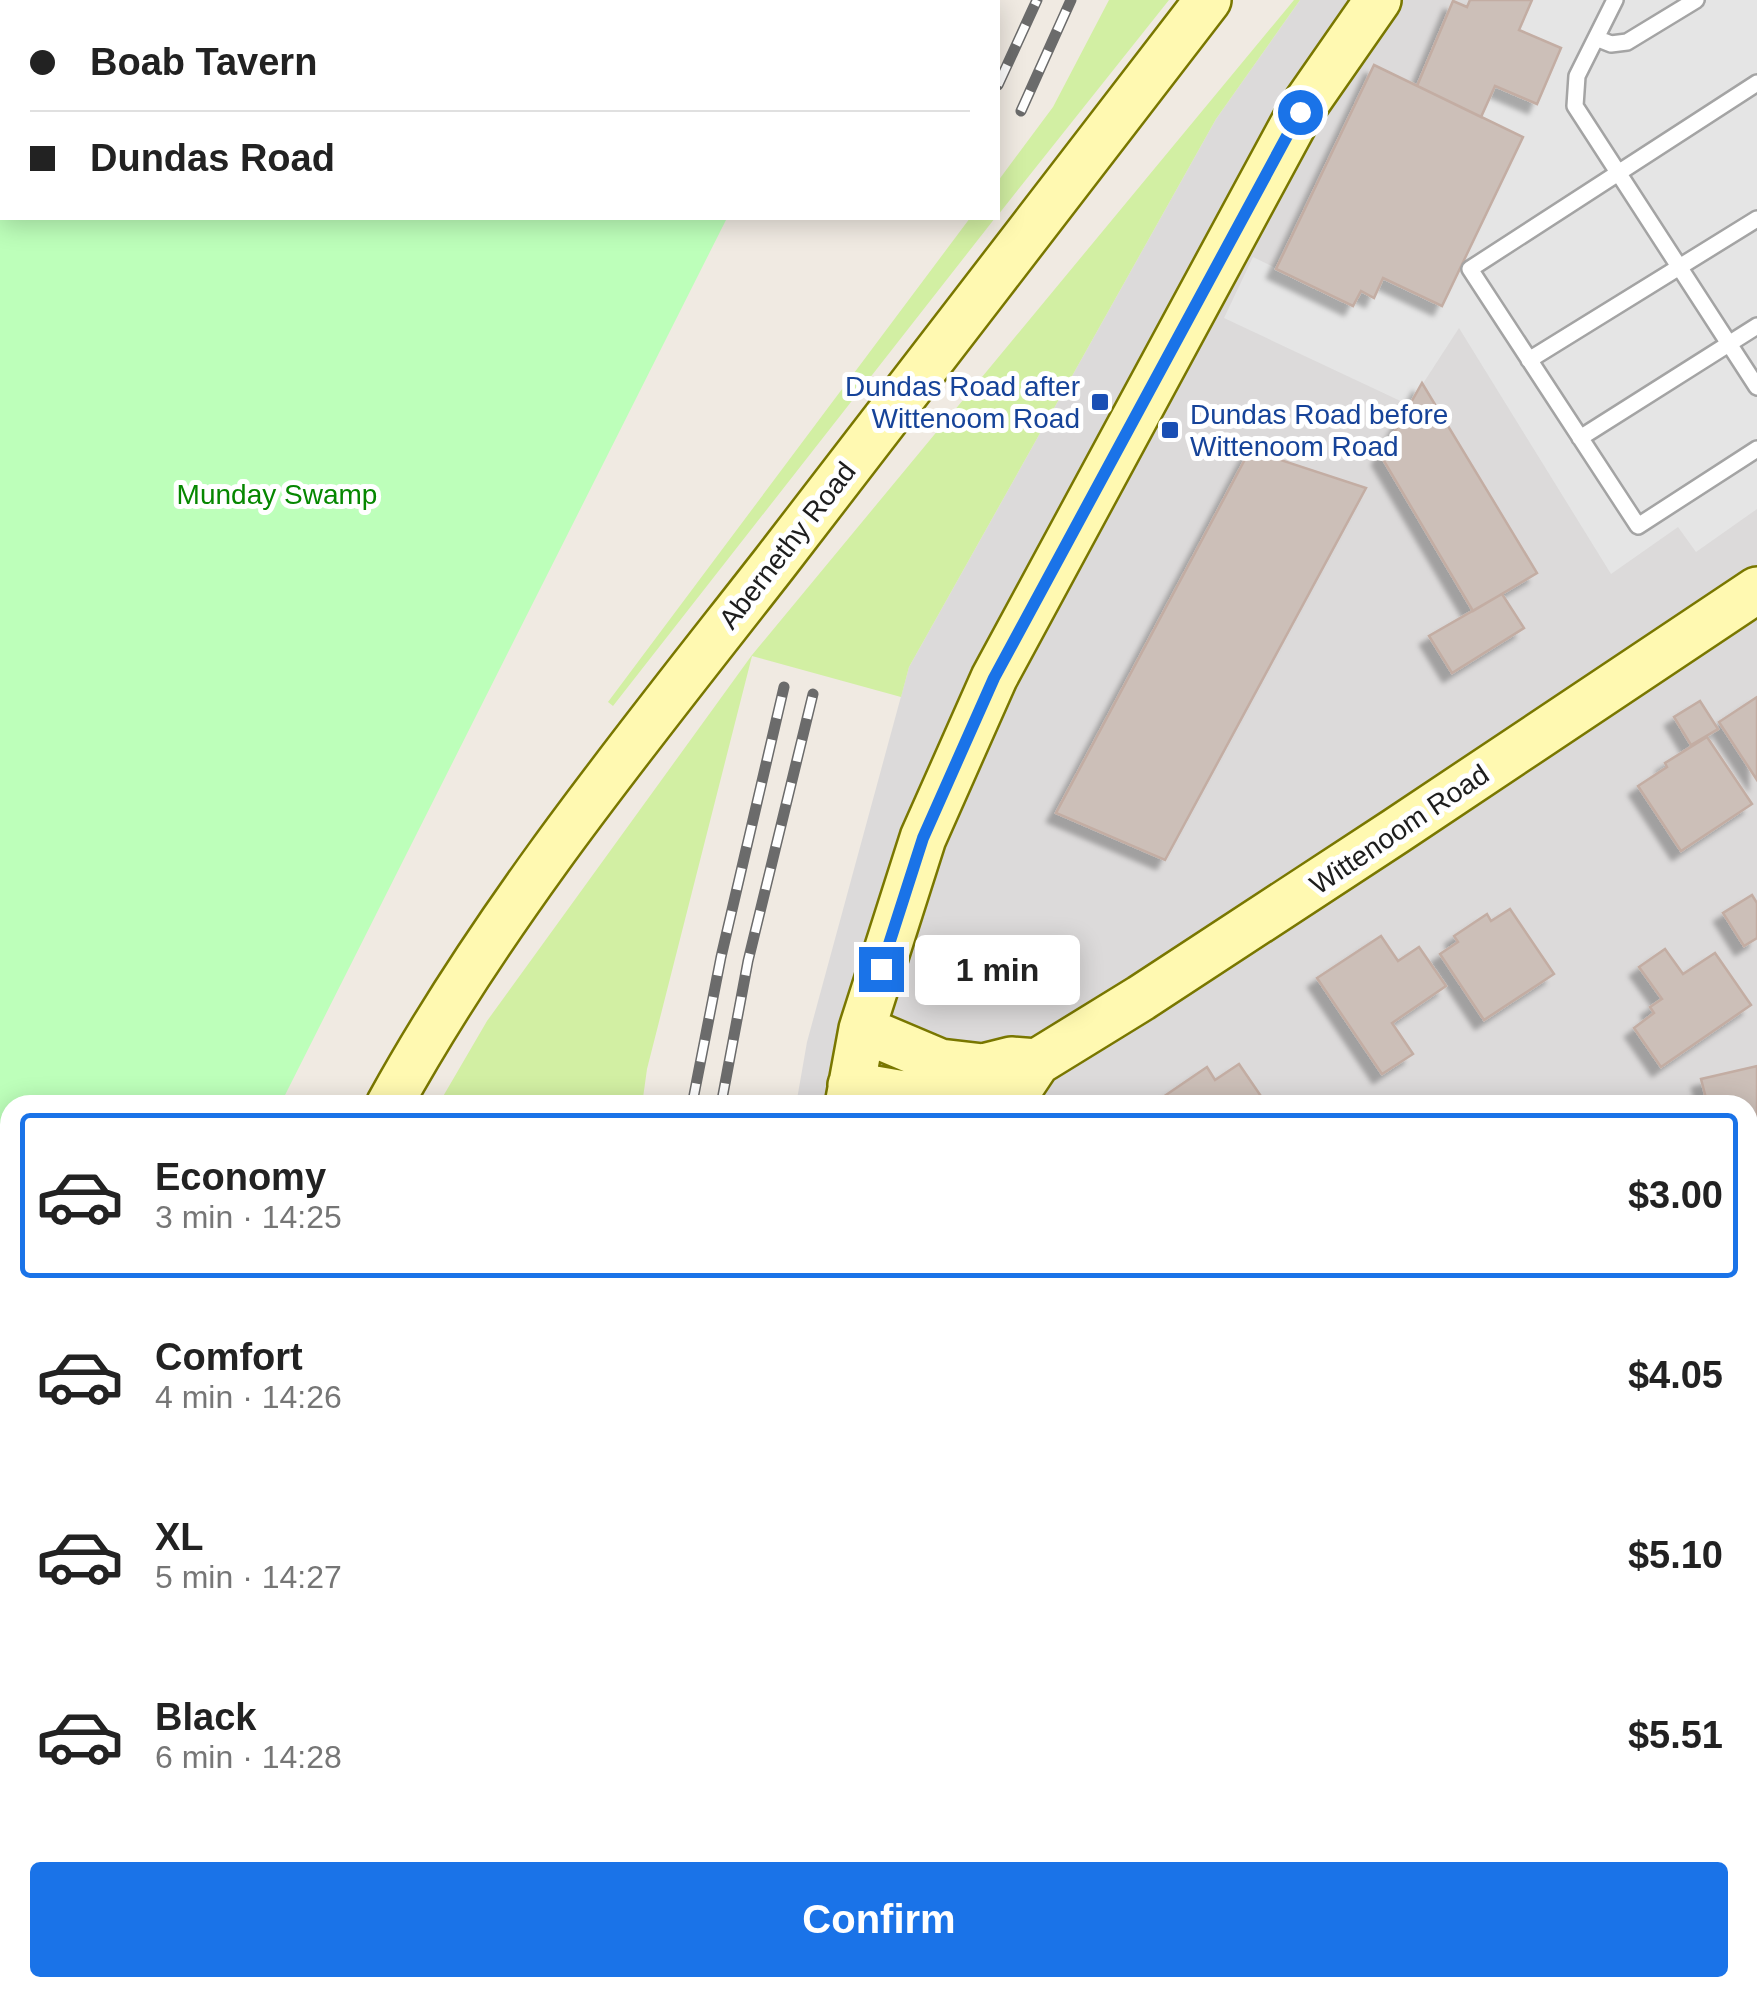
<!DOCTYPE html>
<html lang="en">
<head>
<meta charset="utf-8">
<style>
	:root { --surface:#fff; --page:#f6f6f6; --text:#222; --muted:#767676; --line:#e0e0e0; --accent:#1a73e8 }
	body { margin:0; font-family:Helvetica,sans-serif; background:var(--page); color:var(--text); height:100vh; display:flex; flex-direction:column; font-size:38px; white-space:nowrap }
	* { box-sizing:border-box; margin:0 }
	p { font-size:32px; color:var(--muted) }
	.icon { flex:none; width:55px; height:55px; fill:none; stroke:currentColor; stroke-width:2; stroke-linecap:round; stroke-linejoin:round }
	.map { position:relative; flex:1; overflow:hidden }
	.side { position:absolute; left:0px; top:1095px; width:1758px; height:902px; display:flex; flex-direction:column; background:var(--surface); border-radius:30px 30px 0 0; box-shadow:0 5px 25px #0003 }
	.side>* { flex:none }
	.banner { position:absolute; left:0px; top:0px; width:1000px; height:220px; box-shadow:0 5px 25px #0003; display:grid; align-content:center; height:220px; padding:0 30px; background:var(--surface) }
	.end { position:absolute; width:45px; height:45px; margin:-22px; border:12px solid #1a73e8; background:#fff; box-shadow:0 0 0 5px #fff }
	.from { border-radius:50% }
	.bubble { position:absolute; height:70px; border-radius:10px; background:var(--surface); box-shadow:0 5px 25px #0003; font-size:32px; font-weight:600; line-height:70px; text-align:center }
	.banner b { display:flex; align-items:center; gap:35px; height:95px; font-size:38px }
	.banner b+b { border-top:2px solid var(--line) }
	.banner i { width:25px; height:25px; background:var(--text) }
	ul { padding:18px 0 0; list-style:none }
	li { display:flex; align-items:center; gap:30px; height:165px; margin:0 20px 15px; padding:0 10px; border:5px solid transparent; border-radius:10px }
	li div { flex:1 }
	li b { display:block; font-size:38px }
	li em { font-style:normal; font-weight:600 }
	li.selected { border-color:var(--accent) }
	li>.icon { width:90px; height:90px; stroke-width:1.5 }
	.button { display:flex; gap:20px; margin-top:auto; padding:20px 30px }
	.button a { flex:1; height:115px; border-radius:10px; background:var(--accent); color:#fff; font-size:40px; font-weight:600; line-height:115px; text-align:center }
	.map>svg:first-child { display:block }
	.residential { fill:#dcdada }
	.grass { fill:#d2efa3 }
	.park { fill:#bdffba }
	.parking { fill:#e5e5e5 }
	.building { fill:#ccbfb8; stroke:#c3ada3; stroke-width:2.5; filter:url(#shadow) }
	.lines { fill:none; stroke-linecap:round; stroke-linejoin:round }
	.lane-casing { stroke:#a4a4a4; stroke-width:20 }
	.street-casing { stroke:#a4a4a4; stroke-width:35 }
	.secondary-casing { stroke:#797700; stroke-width:50 }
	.lane { stroke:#fff; stroke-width:15 }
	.street { stroke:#fff; stroke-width:30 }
	.secondary { stroke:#fff9b1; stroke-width:45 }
	.rail-casing { stroke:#6b6b6b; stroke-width:11 }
	.rail { stroke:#fff; stroke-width:8; stroke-dasharray:22; stroke-linecap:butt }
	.route { stroke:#1a73e8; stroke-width:12 }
	.transit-dot { fill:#1a4fb4; stroke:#fff; stroke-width:4 }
	.labels { text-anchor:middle; stroke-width:10; stroke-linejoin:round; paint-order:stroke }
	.transit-label { font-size:28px; fill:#164399; stroke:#fff; text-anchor:end }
	.park-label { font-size:28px; fill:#068700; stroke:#fff }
	.street-label { font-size:28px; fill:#1d1d1d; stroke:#fff }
</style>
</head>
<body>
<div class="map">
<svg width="1757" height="1997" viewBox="0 0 1757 1997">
	<defs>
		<filter id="shadow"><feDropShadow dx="-9" dy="9" stdDeviation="2.5" flood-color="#0004"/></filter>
	</defs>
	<rect width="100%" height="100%" fill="#f0eae2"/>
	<path class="residential" d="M1300,0H1757V1997H744V1988H1748V1105H796L807,1042L909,667L1216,119Z"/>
	<path class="grass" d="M1109,0H1169L998,215V181L1053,107Z
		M1294,0H1300L1216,119L909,667L901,697L752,656L647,1069L642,1105H438L487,1021L752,655Z
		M970,218H995L613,706L608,702Z
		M78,1988H587L586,1997H76Z"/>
	<path class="park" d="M0,0H837L2,2V218H727L280,1105H10V1640L0,1660Z"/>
	<path class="parking" d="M1532,0H1757V509L1696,552L1678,527L1611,574L1459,328L1409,405L1224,318L1253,257L1353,306L1361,291L1374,297L1383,278L1443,305L1523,137L1481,117L1495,86L1537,104L1561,48L1519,30Z"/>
	<path class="building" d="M1470,0H1532L1519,30L1561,48L1537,104L1495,86L1481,117L1417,86L1453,1L1467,7Z
		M1374,65L1523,137L1442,306L1383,278L1374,298L1361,291L1353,306L1276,269Z
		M1422,383L1537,573L1473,611L1381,456Z
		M1250,450L1366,488L1165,860L1056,813Z
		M1502,594L1524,628L1452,673L1429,636Z
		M1757,697V780L1719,722Z
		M1700,701L1718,729L1691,745L1674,717Z
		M1707,737L1752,804L1681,851L1638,786L1667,767L1665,763Z
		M1752,895L1757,903V938L1744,946L1723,913Z
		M1510,909L1554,974L1484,1020L1440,954L1458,942L1454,936L1487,914L1491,921Z
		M1381,936L1398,961L1419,947L1446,986L1392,1023L1413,1054L1382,1074L1317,978Z
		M1665,949L1683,974L1715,953L1751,1005L1661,1067L1634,1028L1654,1013L1650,1007L1662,999L1639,967Z
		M1239,1064L1267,1105H1169L1163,1097L1207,1067L1215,1080Z
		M1757,1066V1144L1748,1146V1105H1693L1707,1102L1701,1079Z
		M1757,1201V1291L1748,1259V1204Z
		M1757,1466V1588L1748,1594V1472Z
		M1757,1834V1882L1748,1872V1843Z
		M1748,1905L1757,1912V1991L1752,1997H1677L1681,1992L1675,1988H1748Z
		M1382,1988H1425L1420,1997H1397Z"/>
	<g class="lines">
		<defs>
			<path id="lane" d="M1615,0L1577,76L1575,106L1757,387
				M1596,38L1611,44L1627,42L1696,0
				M1757,83L1470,269L1638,526L1757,449
				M1529,360L1757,219
				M1580,438L1757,326"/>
			<path id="street" d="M1748,1711L1757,1703
				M1545,1997L1547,1988"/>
			<path id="secondary" d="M862,1029L940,1062L983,1067L1011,1060L1037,1062
				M851,1085L950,1102L989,1098L1021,1086L1037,1062L1141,998L1396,831L1757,590
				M389,1105C496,911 638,738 774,564C920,377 1062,187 1208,0
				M848,1105L862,1029L923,838L994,678L1300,112L1378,0
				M34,1997L37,1988
				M818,1997L819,1988"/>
		</defs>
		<use href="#lane" class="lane-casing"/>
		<use href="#street" class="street-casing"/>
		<use href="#secondary" class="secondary-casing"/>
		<use href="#lane" class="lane"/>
		<use href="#street" class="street"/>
		<use href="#secondary" class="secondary"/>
		<defs>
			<path id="rail" d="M998,85L1037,0
				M1021,111L1071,0
				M692,1105L721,957L784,687
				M721,1105L748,961L813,694
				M624,1997V1988
				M650,1997V1988"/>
		</defs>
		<use href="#rail" class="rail-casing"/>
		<use href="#rail" class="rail"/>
	</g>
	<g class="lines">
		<path class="route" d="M881,969L923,838L994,678L1300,112"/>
	</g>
	<g class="transit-dot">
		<rect x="1090" y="392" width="20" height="20" rx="5"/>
		<rect x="1160" y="420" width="20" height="20" rx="5"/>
	</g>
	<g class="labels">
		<g class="transit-label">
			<text x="1080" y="396">Dundas Road after<tspan x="1080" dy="32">Wittenoom Road</tspan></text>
			<text x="1190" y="424" text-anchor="start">Dundas Road before<tspan x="1190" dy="32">Wittenoom Road</tspan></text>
		</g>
		<g class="park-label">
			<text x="277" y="504">Munday Swamp</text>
		</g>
		<g class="street-label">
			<text transform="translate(787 545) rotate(-52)" y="10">Abernethy Road</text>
			<text transform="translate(1399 829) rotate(-34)" y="10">Wittenoom Road</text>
		</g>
	</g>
</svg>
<i class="end from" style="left:1300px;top:112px"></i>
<i class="end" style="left:881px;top:969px"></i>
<div class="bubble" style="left:915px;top:935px;width:165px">1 min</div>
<div class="banner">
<b><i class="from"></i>Boab Tavern</b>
<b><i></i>Dundas Road</b>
</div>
<section class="side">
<ul>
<li class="selected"><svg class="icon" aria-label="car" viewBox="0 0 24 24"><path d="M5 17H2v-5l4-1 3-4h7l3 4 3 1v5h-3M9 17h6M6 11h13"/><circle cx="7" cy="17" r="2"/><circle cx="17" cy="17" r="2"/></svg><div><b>Economy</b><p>3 min · 14:25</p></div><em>$3.00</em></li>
<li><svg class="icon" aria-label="car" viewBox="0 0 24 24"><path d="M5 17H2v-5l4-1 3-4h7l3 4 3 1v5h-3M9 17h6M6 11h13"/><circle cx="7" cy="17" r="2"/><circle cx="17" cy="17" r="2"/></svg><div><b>Comfort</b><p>4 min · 14:26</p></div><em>$4.05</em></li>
<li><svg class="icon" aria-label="car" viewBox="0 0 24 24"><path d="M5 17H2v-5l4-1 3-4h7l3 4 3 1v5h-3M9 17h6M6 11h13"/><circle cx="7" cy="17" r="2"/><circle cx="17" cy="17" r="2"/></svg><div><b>XL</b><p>5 min · 14:27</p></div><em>$5.10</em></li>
<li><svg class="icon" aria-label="car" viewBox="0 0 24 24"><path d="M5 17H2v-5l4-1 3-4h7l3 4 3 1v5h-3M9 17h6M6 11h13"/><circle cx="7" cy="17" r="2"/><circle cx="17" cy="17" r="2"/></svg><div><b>Black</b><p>6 min · 14:28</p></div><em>$5.51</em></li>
</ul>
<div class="button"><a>Confirm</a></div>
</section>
</div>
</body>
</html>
